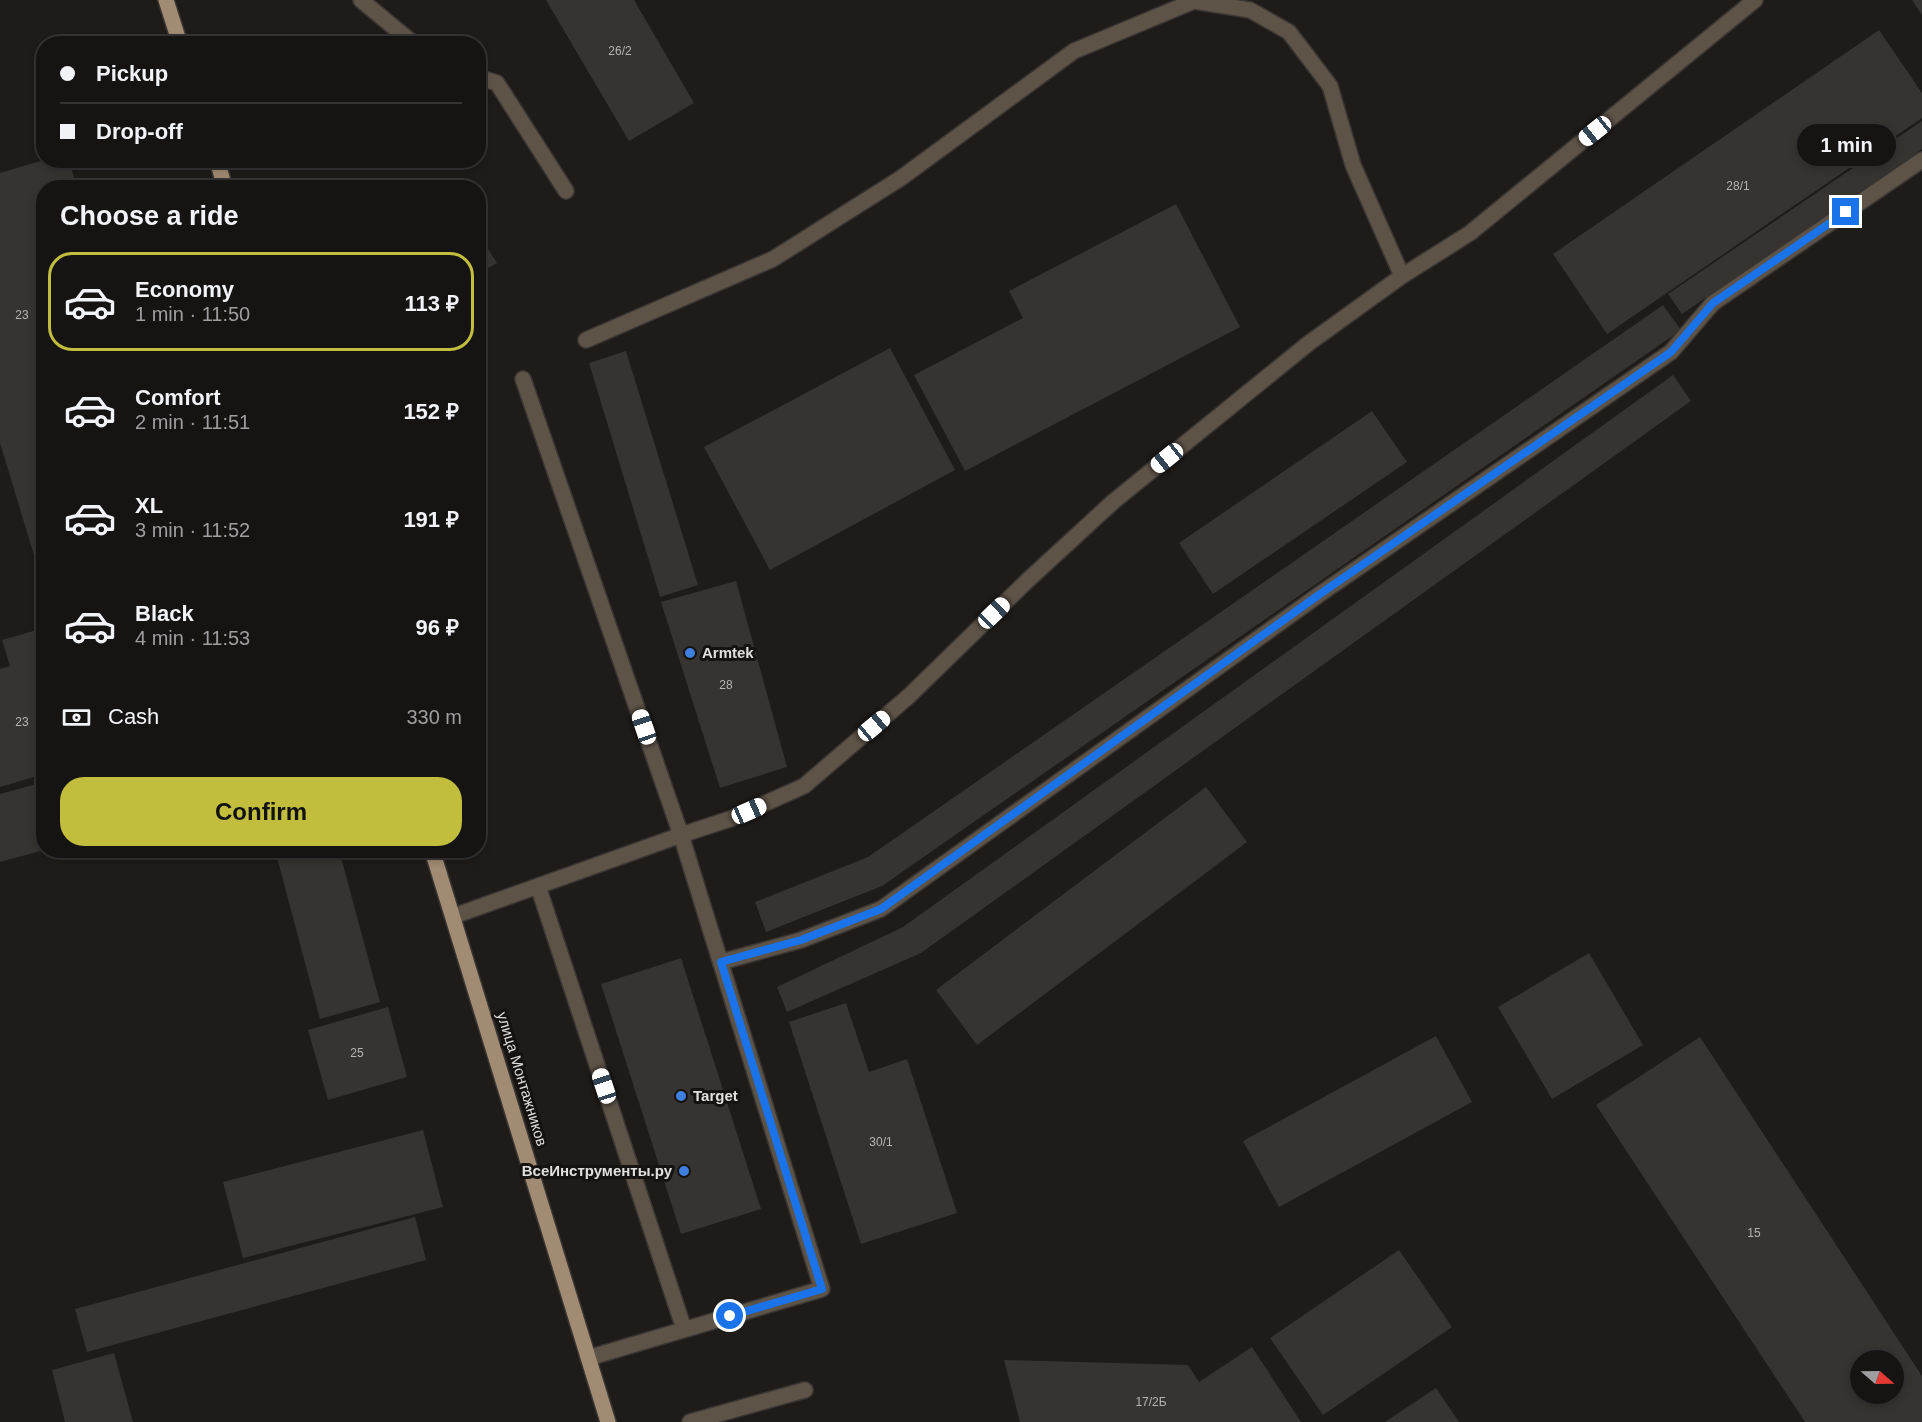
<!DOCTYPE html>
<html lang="en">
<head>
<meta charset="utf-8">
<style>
	:root { --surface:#161413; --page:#232121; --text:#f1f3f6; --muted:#9e9ea0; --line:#353333; --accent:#c3bd3e }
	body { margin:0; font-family:Arial,sans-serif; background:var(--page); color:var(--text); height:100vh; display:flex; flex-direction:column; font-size:22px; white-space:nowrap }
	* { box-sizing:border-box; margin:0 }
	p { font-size:20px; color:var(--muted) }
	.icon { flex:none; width:33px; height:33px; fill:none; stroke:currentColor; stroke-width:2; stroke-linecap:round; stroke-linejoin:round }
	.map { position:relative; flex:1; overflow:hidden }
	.drawer { position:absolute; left:36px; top:180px; width:450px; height:678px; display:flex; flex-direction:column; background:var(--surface); border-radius:24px; box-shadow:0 3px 9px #0003,0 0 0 2px var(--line) }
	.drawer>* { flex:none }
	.guide { position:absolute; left:36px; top:36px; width:450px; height:132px; border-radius:24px; box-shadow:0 3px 9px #0003,0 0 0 2px var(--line); display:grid; align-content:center; height:132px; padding:0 24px; background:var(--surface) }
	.needle { width:39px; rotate:110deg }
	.buttons { position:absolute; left:1850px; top:1350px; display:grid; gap:12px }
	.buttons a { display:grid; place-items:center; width:54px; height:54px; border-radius:50%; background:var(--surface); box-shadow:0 3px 9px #0003,0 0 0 2px var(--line); font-size:30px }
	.end { position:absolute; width:27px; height:27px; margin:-14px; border:8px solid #1a73e8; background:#fff; box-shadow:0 0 0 3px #fff }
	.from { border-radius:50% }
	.bubble { position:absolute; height:42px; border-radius:21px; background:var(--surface); box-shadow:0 3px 9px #0003,0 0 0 2px var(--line); font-size:20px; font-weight:800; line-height:42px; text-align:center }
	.car { position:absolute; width:18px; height:36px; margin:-18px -9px; border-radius:8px; box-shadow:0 0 4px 2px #0007; background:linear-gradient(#fff 24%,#345 0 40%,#fff 0 76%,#345 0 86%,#fff 0) }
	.guide b { display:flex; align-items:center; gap:21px; height:57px; font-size:22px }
	.guide b+b { border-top:2px solid var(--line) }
	.guide i { width:15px; height:15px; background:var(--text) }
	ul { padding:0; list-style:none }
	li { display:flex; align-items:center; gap:18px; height:99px; margin:0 12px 9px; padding:0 12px; border:3px solid transparent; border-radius:24px }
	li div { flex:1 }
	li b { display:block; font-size:22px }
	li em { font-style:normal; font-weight:800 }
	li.on { border-color:var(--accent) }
	li>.icon { width:54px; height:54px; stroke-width:1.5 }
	h2 { padding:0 24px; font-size:27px; line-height:72px }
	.pay { display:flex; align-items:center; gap:15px; height:66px; padding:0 24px; font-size:22px }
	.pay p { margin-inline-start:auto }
	.primary-button { display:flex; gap:12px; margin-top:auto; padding:12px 24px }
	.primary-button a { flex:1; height:69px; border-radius:24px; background:var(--accent); color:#111; font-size:24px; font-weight:800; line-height:69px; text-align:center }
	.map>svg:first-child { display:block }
	.building { fill:#363330; fill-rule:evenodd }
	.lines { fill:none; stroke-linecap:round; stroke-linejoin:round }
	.minor-casing { stroke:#393634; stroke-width:18 }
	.major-casing { stroke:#393634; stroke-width:18 }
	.minor { stroke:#5e5347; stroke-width:15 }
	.major { stroke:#a18b72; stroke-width:15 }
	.route { stroke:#1a73e8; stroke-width:8 }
	.shop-dot { fill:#3f7fe0; stroke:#151210; stroke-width:2 }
	.labels { text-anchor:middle; stroke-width:6; stroke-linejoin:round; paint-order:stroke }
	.number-label { font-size:12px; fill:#b6b4b2 }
	.poi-label { font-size:15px; font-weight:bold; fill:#e1dfdd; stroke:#151210; text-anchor:start }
	.street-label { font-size:15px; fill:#e1dfdd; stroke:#151210 }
</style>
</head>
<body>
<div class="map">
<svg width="1922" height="1422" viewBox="0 0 1922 1422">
	<rect width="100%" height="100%" fill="#1e1b19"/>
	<path class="building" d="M546,0H634L694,103L629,141Z
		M1912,0H1922V15Z
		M1879,30L1922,93V118L1607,334L1553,254Z
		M1922,121V149L1682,314L1668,294Z
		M44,160H69L77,188H44L43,585L0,443V173Z
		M1176,204L1240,327L965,471L914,375L1023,318L1009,291Z
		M478,233L497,263L478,274Z
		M1663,305L1681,330L882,886L766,932L755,902L868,857Z
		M890,348L955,470L770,570L704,447Z
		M626,351L698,585L660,597L589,363Z
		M1673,375L1691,401L921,953L787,1012L777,987L903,927Z
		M1372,411L1407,462L1213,594L1179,543Z
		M736,581L787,767L720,788L661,602Z
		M44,628V774L0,787V669L10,666L2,640Z
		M44,782V850L0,862V794Z
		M1206,787L1247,842L977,1045L936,990Z
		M275,850H339L380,1002L320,1019Z
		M1589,953L1643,1045L1552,1099L1498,1007Z
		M681,958L761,1209L681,1234L601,984Z
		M846,1003L869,1072L907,1059L957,1213L861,1244L789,1022Z
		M388,1007L407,1077L328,1100L308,1030Z
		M1436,1036L1472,1102L1279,1207L1243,1141Z
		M1700,1037L1922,1376V1422H1805L1596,1105ZM1860,1360H1893V1394H1860Z
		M423,1130L443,1207L243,1258L223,1182Z
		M415,1217L426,1260L87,1352L75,1309Z
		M1399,1250L1452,1327L1323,1415L1270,1338Z
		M1252,1347L1301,1422H1020L1004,1360L1188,1365L1199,1382Z
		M114,1353L133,1422H65L52,1370Z
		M1436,1388L1459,1422H1385Z"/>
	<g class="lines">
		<defs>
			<path id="minor" d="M361,0L414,44
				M478,77L497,83L566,191
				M586,340L773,259L901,178L1074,51L1194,1L1250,10L1289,32L1330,86L1353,165L1402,276
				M538,886L684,1329
				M454,916L681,835L523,379
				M721,962L801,940L881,909L1320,594L1671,352L1713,303L1922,160
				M588,1358L822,1289L681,835L730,819L804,786L909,696L1028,580L1114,501L1309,343L1402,276L1470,233L1755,0
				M690,1422L805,1390"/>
			<path id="major" d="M166,0L180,44
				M217,160L225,188
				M432,850L608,1422"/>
		</defs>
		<use href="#minor" class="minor-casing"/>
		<use href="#major" class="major-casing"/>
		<use href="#minor" class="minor"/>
		<use href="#major" class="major"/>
	</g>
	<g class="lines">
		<path class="route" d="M730,1316L822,1289L721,962L801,940L881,909L1320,594L1671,352L1713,303L1846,212"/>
	</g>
	<g class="shop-dot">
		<circle cx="690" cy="653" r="6"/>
		<circle cx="681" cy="1096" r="6"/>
		<circle cx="684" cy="1171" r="6"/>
	</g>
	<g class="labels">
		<g class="number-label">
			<text x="620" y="55">26/2</text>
			<text x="1738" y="190">28/1</text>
			<text x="22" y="319">23</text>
			<text x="726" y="689">28</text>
			<text x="22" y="726">23</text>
			<text x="357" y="1057">25</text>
			<text x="881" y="1146">30/1</text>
			<text x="1754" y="1237">15</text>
			<text x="1151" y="1406">17/2Б</text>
		</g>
		<g class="poi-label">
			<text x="702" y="658">Armtek</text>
			<text x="693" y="1101">Target</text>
			<text x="672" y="1176" text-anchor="end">ВсеИнструменты.ру</text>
		</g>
		<g class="street-label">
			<text transform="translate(522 1079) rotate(73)" y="5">улица Монтажников</text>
		</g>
	</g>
</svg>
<div class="buttons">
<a><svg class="needle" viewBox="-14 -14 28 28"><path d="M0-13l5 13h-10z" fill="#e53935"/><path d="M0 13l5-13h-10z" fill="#9e9ea0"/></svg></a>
</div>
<i class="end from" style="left:730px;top:1316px"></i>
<i class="end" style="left:1846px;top:212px"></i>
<div class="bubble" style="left:1797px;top:124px;width:99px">1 min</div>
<i class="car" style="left:1595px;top:131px;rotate:231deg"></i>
<i class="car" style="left:1167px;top:458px;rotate:231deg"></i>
<i class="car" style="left:994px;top:613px;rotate:46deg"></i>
<i class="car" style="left:874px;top:726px;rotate:50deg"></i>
<i class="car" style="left:644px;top:727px;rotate:341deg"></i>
<i class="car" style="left:749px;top:811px;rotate:66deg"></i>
<i class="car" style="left:604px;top:1086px;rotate:342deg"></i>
<div class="guide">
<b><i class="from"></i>Pickup</b>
<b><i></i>Drop-off</b>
</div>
<section class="drawer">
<h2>Choose a ride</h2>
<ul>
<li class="on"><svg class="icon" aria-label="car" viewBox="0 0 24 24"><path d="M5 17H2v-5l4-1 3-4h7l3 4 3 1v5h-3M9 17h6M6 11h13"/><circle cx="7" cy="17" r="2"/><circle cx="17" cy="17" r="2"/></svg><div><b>Economy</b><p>1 min · 11:50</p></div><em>113 ₽</em></li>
<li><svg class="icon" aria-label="car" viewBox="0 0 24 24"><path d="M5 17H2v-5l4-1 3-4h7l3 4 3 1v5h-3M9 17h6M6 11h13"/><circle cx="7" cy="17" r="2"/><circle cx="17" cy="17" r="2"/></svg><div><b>Comfort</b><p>2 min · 11:51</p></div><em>152 ₽</em></li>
<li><svg class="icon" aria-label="car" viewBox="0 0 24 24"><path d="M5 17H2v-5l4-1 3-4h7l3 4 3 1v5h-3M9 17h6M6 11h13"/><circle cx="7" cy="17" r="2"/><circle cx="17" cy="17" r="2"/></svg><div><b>XL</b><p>3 min · 11:52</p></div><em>191 ₽</em></li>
<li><svg class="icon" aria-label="car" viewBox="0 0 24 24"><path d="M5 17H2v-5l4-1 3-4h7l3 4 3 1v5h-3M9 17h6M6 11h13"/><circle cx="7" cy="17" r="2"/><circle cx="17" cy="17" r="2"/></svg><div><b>Black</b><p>4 min · 11:53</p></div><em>96 ₽</em></li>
</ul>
<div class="pay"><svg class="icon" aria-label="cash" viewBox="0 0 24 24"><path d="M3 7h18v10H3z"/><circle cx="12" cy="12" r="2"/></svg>Cash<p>330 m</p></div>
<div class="primary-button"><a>Confirm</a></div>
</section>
</div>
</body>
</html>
